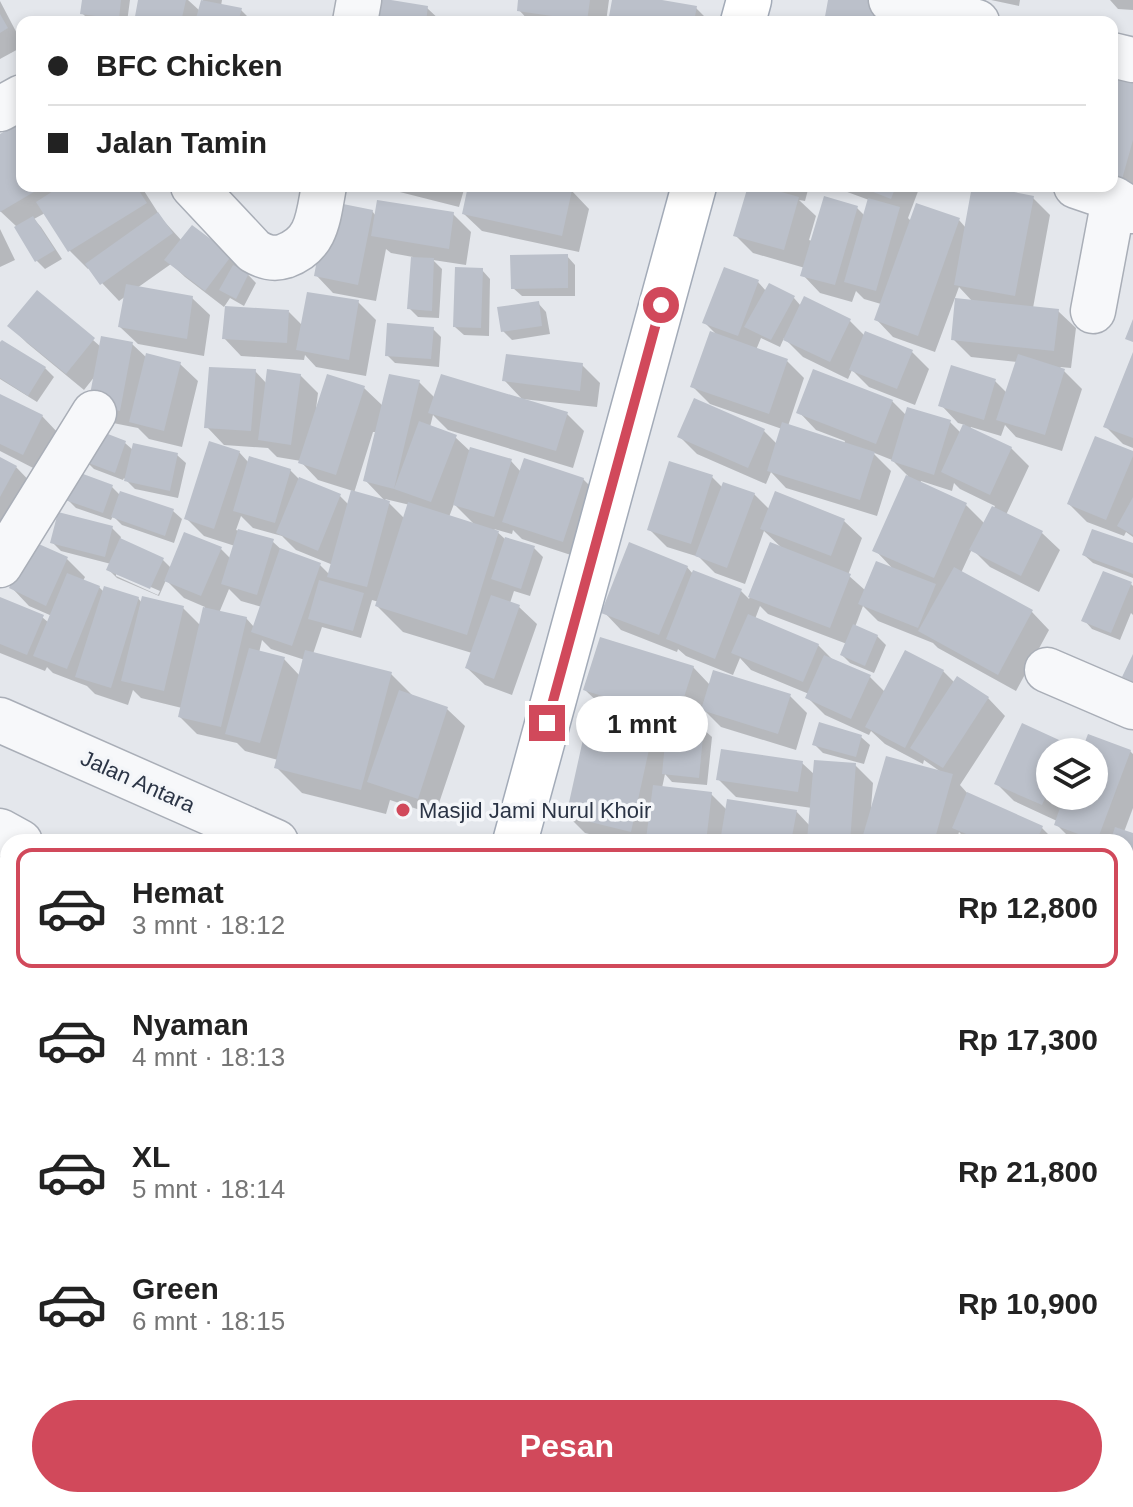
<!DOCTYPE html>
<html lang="id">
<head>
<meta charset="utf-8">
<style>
	:root { --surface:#fff; --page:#f2f2f2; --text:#222; --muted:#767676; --line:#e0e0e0; --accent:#d1495b }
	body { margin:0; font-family:Arial,sans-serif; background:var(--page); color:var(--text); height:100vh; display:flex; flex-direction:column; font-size:30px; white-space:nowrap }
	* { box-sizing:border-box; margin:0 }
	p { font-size:26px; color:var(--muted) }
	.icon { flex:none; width:44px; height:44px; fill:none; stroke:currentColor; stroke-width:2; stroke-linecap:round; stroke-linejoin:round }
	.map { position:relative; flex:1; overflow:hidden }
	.details { position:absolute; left:0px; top:834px; width:1134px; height:674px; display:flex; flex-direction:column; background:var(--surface); border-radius:24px 24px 0 0; box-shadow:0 4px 12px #0003 }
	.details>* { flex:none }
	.hud { position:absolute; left:16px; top:16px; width:1102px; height:176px; border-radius:16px; box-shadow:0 4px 12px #0003; display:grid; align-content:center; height:176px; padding:0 32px; background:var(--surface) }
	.fabs { position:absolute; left:1036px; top:738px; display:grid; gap:16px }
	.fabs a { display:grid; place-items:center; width:72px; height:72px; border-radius:50%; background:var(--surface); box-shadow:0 4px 12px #0003; font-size:40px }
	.end { position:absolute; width:36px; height:36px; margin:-18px; border:10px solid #d1495b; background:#fff; box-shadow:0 0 0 4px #fff }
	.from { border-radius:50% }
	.bubble { position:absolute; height:56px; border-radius:28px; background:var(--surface); box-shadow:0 4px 12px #0003; font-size:26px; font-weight:700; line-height:56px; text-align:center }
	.hud b { display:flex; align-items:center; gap:28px; height:76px; font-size:30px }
	.hud b+b { border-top:2px solid var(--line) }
	.hud i { width:20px; height:20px; background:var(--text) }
	ul { padding:14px 0 0; list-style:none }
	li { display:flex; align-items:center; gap:24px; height:120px; margin:0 16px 12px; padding:0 16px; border:4px solid transparent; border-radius:16px }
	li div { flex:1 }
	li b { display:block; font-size:30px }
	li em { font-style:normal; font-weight:700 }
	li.active { border-color:var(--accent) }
	li>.icon { width:72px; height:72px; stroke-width:1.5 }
	.cta { display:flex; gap:16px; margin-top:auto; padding:16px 32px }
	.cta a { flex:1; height:92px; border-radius:48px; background:var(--accent); color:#fff; font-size:32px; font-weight:700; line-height:92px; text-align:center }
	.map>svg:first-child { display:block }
	.shadow { fill:#0003; fill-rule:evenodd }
	.building { fill:#bbc0ca }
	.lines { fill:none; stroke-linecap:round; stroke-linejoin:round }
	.minor-casing { stroke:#a9aeb7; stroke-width:47 }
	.major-casing { stroke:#a3abb8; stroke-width:47 }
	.minor { stroke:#f7f8fa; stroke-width:44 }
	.major { stroke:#fff; stroke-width:44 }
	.route { stroke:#d1495b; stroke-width:10 }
	.poi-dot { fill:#d1495b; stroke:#f4f6f9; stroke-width:3 }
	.labels { text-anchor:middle; stroke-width:7; stroke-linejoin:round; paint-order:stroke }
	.street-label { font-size:22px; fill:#2b3445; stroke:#f4f6f9 }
	.poi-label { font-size:22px; fill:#2b3445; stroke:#f4f6f9; text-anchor:start }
</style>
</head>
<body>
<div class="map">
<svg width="1133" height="1507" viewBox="0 0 1133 1507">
	<rect width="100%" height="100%" fill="#e4e7ec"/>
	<path class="shadow" d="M84,0H130L127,22H91L82,13Z
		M140,0H188L200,11L203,0H222L221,6L241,10L253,22H136Z
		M520,0H609L606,22H530L519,10Z
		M614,0H651L696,8L710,22H610Z
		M991,0H1020L1019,6Z
		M1110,0H1133V10L1118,9Z
		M0,1L22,43V47L0,59Z
		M427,8L442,22H377Z
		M1133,69V211L1112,186Z
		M22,129V186H61L62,188L65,186H141L162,219L182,241L231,257L256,283L244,306L230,298L224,307L185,277L171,264L137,288L192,298L210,315L204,356L138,344L120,327L126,296L119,301L102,283L90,267L88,269L70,251L45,213L34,219L41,227L62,259L45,269L37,261L16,226L0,211V137Z
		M376,186H465L459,207Z
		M470,186H546L572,191L589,209L579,252L482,231L464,214Z
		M750,186H809L805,201L799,200L816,216L809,240L812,241L857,208L865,216L869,200L831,186H920L908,218L911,221L959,220L966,228L1033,198L1050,215L1033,308L1058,311L1076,328L1071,368L1060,367L1082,389L1062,451L1016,437L1005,425L1001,436L971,427L970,429L1011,448L1029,466L1006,515L1042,533L1060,550L1039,592L990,567L972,549L961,573L1032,612L1049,630L1016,691L938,648L933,643L878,621L863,606L855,627L877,636L886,645L874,673L850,663L842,655L847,644L768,614L760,606L755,619L818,645L835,662L870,677L885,692L943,671L955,683L988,698L1005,716L960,785L969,795L1042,828L1056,842H969L959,832L956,842H849L826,840V842H653L650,840V842H622L585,833L568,816L624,714L603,707L585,690L693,667L710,685L790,696L807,713L796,750L721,727L703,709L697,728L703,729L712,737L707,785L672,782L665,774L662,788L711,794L727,810L796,811L810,826L812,808L736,797L718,779L802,763L815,775L855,765L873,783L871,808L941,772L924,760L923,764L885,744L871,731L869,735L825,715L808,698L809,694L751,670L740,658L733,675L686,656L678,649L677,652L621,630L604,612L687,567L693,574L741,591L749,599L771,545L784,550L764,531L745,584L715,573L699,557L667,547L649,529L712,477L723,488L754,494L770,510L844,521L862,538L848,575L866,591L895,571L875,550L908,476L892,460L872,452L891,471L877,516L786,488L771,472L766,484L697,454L679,436L764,431L777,444L782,429L710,404L692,386L719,337L705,323L758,282L766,291L794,298L801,306L805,299L850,321L865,336L912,352L929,369L915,405L869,387L852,370L848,379L803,357L784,338L780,347L761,338L756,350L787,361L804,378L788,426L844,444L845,441L816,430L799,412L892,401L907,416L950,422L961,433L965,425L958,423L941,405L995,381L1007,393L1017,362L971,357L953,339L973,302L959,287L935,352L893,337L876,319L881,304L864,299L856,291L852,302L820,293L803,275L805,268L753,253L735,235ZM921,481L952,491L954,483L960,489L995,506L985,524L966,505L920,484ZM653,723L669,728L668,737Z
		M372,211L376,216L453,214L471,232L466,265L433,260L442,269L439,318L418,317L410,309L413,257L391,253L386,249L376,301L333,293L316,275Z
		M0,229L15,260L0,267Z
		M567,256L575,265V296H522L513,288Z
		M482,270L490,279L489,336L464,335L455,327Z
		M358,302L376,320L366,376L316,367L305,355L304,360L241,356L224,338L289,312L303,326Z
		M538,303L546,312L550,334L512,340L503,331Z
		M10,326L93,340L101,347L132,344L147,358L180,364L198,381L182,447L149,439L138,428L108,422L95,376L84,390L27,343Z
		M433,329L441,337L439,367L395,363L387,355Z
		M0,346L45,368L54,377L37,402L0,379Z
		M1133,360V448L1123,444L1105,426Z
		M582,365L600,383L597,407L522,399L504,380Z
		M255,371L267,384L300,375L318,393L316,409L364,388L383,406L419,382L435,398L567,414L584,431L573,468L448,430L433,415L430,427L455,437L471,452L511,461L521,472L583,479L601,497L580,558L522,539L513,530L512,534L494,529L505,539L534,548L543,557L530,596L514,591L510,603L519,607L537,624L512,695L485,685L467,668L472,653L403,632L377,606L379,602L372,600L361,638L322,627L313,654L391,674L415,698L447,709L465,726L435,815L390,800L386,814L302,793L276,767L278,760L245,751L237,743L197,734L180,717L182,708L141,698L133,690L128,705L95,694L87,686L53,673L47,667L45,671L0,653V600L42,617L49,623L52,616L29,606L12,588L33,544L67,559L85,577L83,581L99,587L104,592L138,598L142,603L183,608L201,626L205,607L184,598L166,580L159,596L117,578L108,569L111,564L61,551L52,542L112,528L121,537L120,540L163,560L171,568L221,549L231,559L235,546L204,536L186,518L239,452L249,463L290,470L299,479L340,496L349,505L353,491L318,480L301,462V461L277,457L268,448L224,445L207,427ZM373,432H377L365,480L386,502L354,493ZM385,499L410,505L405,519ZM454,504L476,526L449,517ZM241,516L253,528L282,536L296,550L333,565L330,575L320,565L284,552L272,541L236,530ZM116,572L160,591L158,595L116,576ZM229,589L241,601L262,607L254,627L246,618L219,613ZM262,640L271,649L305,660L300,676L284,659L259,653Z
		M0,396L42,416L59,434L41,472L0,451Z
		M125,443L133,450L177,455L186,463L178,498L135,489L124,478L123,480L94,469L85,460Z
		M1133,454V537L1126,532L1124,536L1087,522L1069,504Z
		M0,459L16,467L41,493L0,570Z
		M112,487L121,496L173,511L182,519L174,543L122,525L113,516L111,520L76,508L67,499Z
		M1133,545V578L1093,563L1084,555Z
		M1131,584L1133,586V615L1131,613L1120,640L1092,629L1084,620Z
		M1023,726L1069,747L1075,752H1050V796H1094V752H1083L1130,751L1133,754V808L1124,832L1133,835V958L1126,956V842H1074L1056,824L1057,821L1014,801L997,784Z
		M861,737L870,745L864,764L823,753L814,744Z
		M0,869L8,873V1334L0,1329Z
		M1126,1028L1133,1029V1172L1126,1170V1103L1131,1105L1126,1099Z
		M1126,1212L1133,1217V1280L1126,1304Z
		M1133,1315V1378L1126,1371V1335Z
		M1126,1393H1133V1432L1126,1431Z
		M0,1427L7,1434L0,1447Z
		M99,1500H266L262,1507H95Z
		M272,1500H347L348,1501L353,1500L366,1507H269Z
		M540,1500H605V1507H540Z
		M615,1500H694V1507H615Z
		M705,1500H782V1504H786V1500H848V1507H701L711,1505Z
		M875,1500H1032L1038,1507H874Z"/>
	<path class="building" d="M82,0H121L119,19L80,14Z
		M138,0H186L181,22H134Z
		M201,0L242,8L238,22H195Z
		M378,0H391L428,6L426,22H375Z
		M518,0H590L587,21L517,11Z
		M612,0H662L697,6L694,22H608Z
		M828,0H869L890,4L887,22H824Z
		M0,14L8,28L0,33Z
		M1112,61L1133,67V140L1119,190L1112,188Z
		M19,123L22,129V186H44L0,212V134Z
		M61,186H136L147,203L68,252L36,202Z
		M468,186H556L572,190L562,236L462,214Z
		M748,186H760L799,197L784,250L733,236Z
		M858,186H896L891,199Z
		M972,186H983L1034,196L1015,296L954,285Z
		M824,196L858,206L835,285L800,276Z
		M868,198L900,207L876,291L844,282Z
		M377,200L454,212L449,249L371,236Z
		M328,201L373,210L358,285L314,276Z
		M916,203L960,218L918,336L874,320Z
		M158,212L173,233L100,285L85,264Z
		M33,216L55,250L35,262L14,227Z
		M192,225L232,255L205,291L164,260Z
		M568,254V288L511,289L510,255Z
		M411,257L434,258L432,311L407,309Z
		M233,265L249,273L236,299L219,290Z
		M455,267L483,268L481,328L453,327Z
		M724,267L759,280L738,336L702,323Z
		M769,283L795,296L771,340L744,327Z
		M126,284L193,296L187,339L118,327Z
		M37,290L95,338L66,374L7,326Z
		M307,292L359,300L349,360L296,350Z
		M804,296L851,319L830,362L783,340Z
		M955,298L1059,309L1054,351L951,340Z
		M539,301L542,326L501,332L497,307Z
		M225,306L289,310L287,343L222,339Z
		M1133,319V342L1125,339Z
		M387,323L434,327L431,359L385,356Z
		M710,331L788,359L769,414L690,387Z
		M865,331L913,350L897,389L849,370Z
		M101,336L133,342L120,411L88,405Z
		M2,340L46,367L28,396L0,378V342Z
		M1133,352V438L1103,427Z
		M146,353L181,362L164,431L129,422Z
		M506,354L583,363L580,391L502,381Z
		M1018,354L1065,369L1045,435L996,420Z
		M951,365L996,379L984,420L938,406Z
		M209,367L256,369L251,431L204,428Z
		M267,369L301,374L291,445L258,440Z
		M813,369L893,400L876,444L796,413Z
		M327,374L365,386L336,475L298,463Z
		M389,374L420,380L394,489L363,481Z
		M441,374L568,412L556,451L428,413Z
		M0,394L43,415L23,455L0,444Z
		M694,398L765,429L748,468L677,437Z
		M907,407L951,420L934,475L891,461Z
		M419,421L457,435L431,502L394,489Z
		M782,422L875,452L860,500L767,471Z
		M963,424L1012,447L990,495L941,472Z
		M95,429L126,441L115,473L83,461Z
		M1095,436L1133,451V456L1106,520L1067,504Z
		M209,441L240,451L214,529L184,519Z
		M133,443L178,453L170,491L124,481Z
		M470,447L512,459L494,517L453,505Z
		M249,456L291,469L275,523L233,511Z
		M0,457L17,466L0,497Z
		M524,458L584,478L563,542L502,522Z
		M669,461L713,475L691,544L647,530Z
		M75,471L113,485L103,513L65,500Z
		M906,475L967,503L934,578L872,551Z
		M299,477L341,494L318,551L276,533Z
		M723,482L755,493L727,568L695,556Z
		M351,490L390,501L367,587L327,577Z
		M120,491L174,509L165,536L111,517Z
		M775,491L845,519L831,556L760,529Z
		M1133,497V535L1117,526Z
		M408,502L499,531L467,635L375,606Z
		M992,506L1043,531L1021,576L969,550Z
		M58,512L113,526L105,557L50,543Z
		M238,529L274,539L257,595L221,584Z
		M1092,529L1133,543V574L1082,555Z
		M184,532L222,547L201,596L164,581Z
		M505,537L535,546L521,589L491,579Z
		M120,538L164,558L150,589L106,570Z
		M32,541L68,557L46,606L9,588Z
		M629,542L688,566L659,635L601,613Z
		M770,542L851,574L830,628L748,597Z
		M280,548L321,563L292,646L251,632Z
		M876,561L936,584L918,628L858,604Z
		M954,567L1033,610L998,675L918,631Z
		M693,570L742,589L715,659L666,639Z
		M1103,571L1132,582L1111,633L1081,621Z
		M67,573L100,586L67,669L33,656Z
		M319,580L364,593L353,631L308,619Z
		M104,586L139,597L111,688L75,677Z
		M491,595L520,605L494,679L465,668Z
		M142,596L184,606L164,691L121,681Z
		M0,597L44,615L27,655L0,644Z
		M203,607L247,617L221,727L178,717Z
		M748,614L819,644L803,682L731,653Z
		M853,624L878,635L865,666L840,655Z
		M600,637L694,666L677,719L583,690Z
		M249,648L285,657L260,743L225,734Z
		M305,650L392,672L361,790L274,768Z
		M905,650L944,670L905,748L865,727Z
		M1133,654V682L1122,677Z
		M824,655L871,675L851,719L805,698Z
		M713,670L791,694L778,734L701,710Z
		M957,676L989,697L943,768L910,748Z
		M399,690L448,707L418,799L367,782Z
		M590,708L655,722L631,832L566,816Z
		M819,722L862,735L856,757L812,745Z
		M667,723L704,727L699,778L662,774Z
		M1022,723L1070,745L1067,752H1050V788L1042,805L994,784Z
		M1088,734L1131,750L1097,841L1054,825L1064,796H1094V752H1081Z
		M721,749L803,761L798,792L716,780Z
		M886,756L953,774L934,842H861Z
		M814,760L856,763L850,842L807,840Z
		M653,785L712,792L706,842H676L646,839Z
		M967,792L1043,826L1036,842H985L952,828Z
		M727,799L797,810L791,842H720Z
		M1115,827L1133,833V919L1127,939L1126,842H1110Z
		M0,866L8,870V1319L0,1315Z
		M1126,1026L1133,1027V1091L1126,1089Z
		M1126,1101L1133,1103V1111L1127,1131Z
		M1133,1310V1368L1126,1366V1329Z
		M1126,1391H1133V1425L1126,1424Z
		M1126,1436H1133V1473L1126,1472Z
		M1126,1477H1133V1507H1062L1063,1500H1126Z
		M97,1500H226L222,1507H93Z
		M270,1500H334L330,1507H267Z
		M538,1500H587V1507H538Z
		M613,1500H677V1507H613Z
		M784,1500H832L833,1507H784Z
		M873,1500H931L930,1507H872Z
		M945,1500H993V1507H945Z
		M1003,1500H1030V1507H1004Z
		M699,1503L734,1505V1507H699Z"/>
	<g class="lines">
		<defs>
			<path id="minor" d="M891,0L977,22
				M355,22L359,0
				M1112,55L1133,60
				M0,109L22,97
				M193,186L254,251C264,257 273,260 285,256C318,244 318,217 324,186
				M1076,186L1114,199L1133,211
				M1093,311L1114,199
				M0,565L94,413
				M1047,670L1133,707
				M0,720L276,842
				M0,831L20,842
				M1126,983L1133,984
				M0,1405L8,1409
				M374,1500L384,1507"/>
			<path id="major" d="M743,22L749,0
				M515,842L694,186
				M45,1507L48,1500"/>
		</defs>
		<use href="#minor" class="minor-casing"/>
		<use href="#major" class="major-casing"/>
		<use href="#minor" class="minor"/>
		<use href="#major" class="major"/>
	</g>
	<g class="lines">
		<path class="route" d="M547,723L661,305"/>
	</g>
	<circle class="poi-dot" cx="403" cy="810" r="8"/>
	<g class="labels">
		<g class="street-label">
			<text transform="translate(138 781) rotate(24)" y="8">Jalan Antara</text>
		</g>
		<g class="poi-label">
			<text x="419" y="818">Masjid Jami Nurul Khoir</text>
		</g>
	</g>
</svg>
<div class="fabs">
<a><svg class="icon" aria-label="layers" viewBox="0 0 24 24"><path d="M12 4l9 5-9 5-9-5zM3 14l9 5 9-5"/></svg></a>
</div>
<i class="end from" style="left:661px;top:305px"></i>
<i class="end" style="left:547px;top:723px"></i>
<div class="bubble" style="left:576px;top:696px;width:132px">1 mnt</div>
<div class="hud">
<b><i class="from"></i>BFC Chicken</b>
<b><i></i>Jalan Tamin</b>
</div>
<section class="details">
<ul>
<li class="active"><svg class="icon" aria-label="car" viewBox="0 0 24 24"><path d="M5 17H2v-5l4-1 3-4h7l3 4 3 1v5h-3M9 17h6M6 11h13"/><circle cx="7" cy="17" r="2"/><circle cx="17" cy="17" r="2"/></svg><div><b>Hemat</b><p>3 mnt · 18:12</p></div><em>Rp 12,800</em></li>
<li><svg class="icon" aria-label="car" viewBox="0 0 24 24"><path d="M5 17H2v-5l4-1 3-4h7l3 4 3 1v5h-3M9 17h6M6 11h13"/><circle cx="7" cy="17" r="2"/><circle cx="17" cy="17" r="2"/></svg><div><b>Nyaman</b><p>4 mnt · 18:13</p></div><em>Rp 17,300</em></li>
<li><svg class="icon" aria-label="car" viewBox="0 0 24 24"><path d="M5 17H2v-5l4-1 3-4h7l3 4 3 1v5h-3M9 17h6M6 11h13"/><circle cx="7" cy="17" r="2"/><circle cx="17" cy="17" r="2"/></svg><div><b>XL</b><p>5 mnt · 18:14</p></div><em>Rp 21,800</em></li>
<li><svg class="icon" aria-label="car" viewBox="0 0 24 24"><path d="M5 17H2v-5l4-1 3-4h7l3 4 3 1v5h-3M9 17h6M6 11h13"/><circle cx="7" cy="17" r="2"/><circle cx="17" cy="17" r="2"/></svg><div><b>Green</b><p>6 mnt · 18:15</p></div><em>Rp 10,900</em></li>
</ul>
<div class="cta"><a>Pesan</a></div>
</section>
</div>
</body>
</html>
